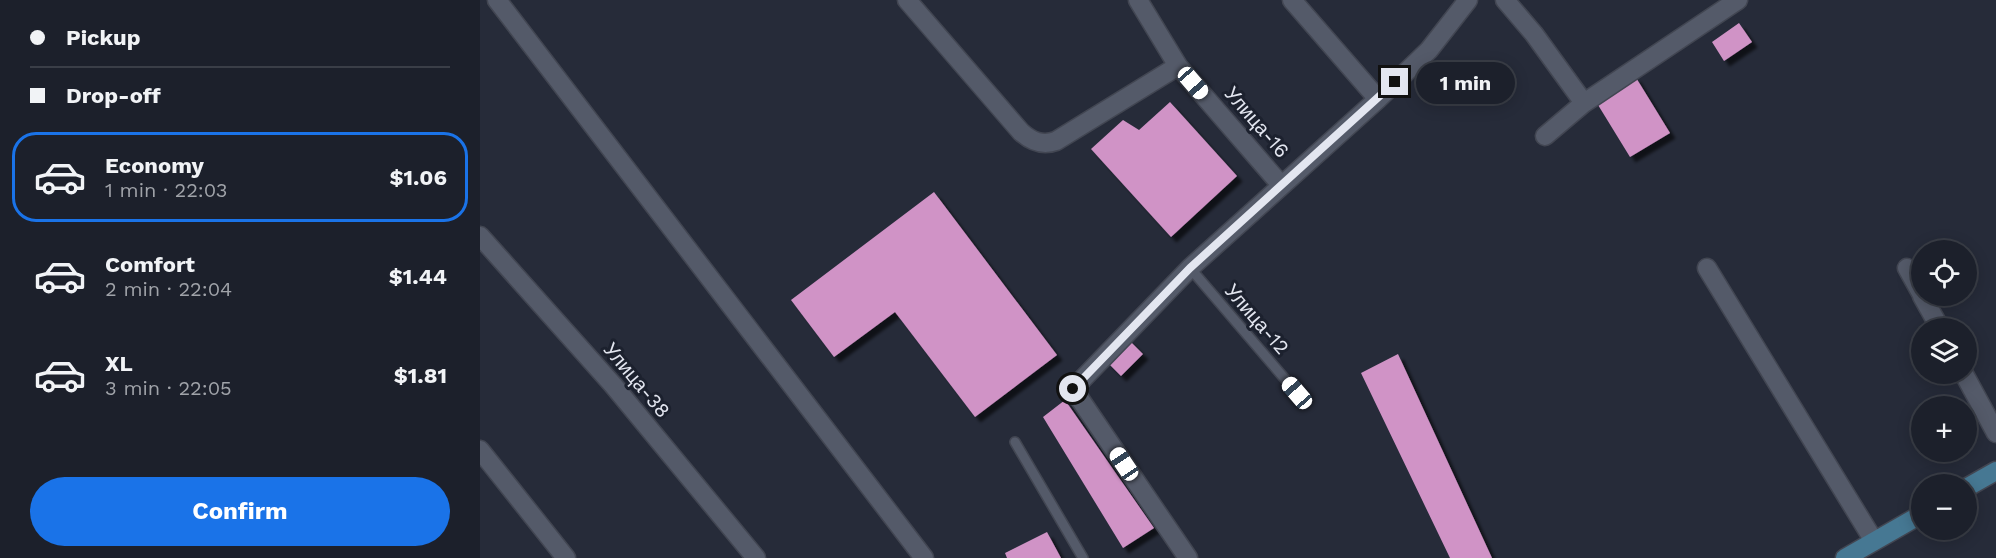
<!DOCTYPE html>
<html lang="en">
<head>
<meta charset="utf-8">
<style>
	:root { --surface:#1c202b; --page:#252833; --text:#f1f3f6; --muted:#a0a3a9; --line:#3a3e47; --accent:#1a73e8 }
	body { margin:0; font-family:"Work Sans",sans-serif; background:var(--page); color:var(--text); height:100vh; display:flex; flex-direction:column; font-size:22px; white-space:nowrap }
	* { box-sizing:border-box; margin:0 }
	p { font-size:20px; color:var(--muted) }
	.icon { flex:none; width:33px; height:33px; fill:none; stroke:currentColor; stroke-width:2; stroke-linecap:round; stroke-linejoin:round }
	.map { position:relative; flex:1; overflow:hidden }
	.details { display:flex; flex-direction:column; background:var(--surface); width:480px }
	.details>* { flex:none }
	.top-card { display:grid; align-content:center; height:132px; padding:0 30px; background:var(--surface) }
	.tools { position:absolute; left:1431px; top:240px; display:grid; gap:12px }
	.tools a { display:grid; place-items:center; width:66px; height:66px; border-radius:50%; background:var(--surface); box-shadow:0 3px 15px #0003,0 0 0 2px var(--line); font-size:30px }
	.end { position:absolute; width:27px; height:27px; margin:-14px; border:8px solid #e3e6f0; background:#111; box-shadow:0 0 0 3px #111 }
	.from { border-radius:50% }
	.bubble { position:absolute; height:42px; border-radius:21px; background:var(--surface); box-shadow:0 3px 15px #0003,0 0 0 2px var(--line); font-size:20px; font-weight:700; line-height:42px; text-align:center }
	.car { position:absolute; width:18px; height:36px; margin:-18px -9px; border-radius:8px; box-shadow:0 0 4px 2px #0007; background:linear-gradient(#fff 24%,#345 0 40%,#fff 0 76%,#345 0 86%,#fff 0) }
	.top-card b { display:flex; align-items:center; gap:21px; height:57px; font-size:22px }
	.top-card b+b { border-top:2px solid var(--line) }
	.top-card i { width:15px; height:15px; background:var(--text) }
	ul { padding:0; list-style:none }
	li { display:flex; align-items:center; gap:18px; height:90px; margin:0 12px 9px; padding:0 18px; border:3px solid transparent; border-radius:24px }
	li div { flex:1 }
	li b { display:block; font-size:22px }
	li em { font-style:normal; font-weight:700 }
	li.current { border-color:var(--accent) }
	li>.icon { width:54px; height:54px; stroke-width:1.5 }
	.button { display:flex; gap:12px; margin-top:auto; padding:12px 30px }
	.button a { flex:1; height:69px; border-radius:36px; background:var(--accent); color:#fff; font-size:24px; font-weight:700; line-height:69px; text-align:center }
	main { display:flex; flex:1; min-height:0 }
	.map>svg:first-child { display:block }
	.building { fill:#d093c6; filter:url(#shadow) }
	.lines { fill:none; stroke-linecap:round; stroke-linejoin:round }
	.lane-casing { stroke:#424652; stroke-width:12 }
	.street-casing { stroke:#424652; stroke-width:21 }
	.secondary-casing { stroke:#424652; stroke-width:21 }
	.lane { stroke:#545a69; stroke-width:9 }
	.street { stroke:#545a69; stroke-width:18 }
	.secondary { stroke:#467893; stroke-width:18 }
	.route { stroke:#e3e6f0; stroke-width:8 }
	.labels { text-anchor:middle; stroke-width:6; stroke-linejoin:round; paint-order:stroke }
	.street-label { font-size:20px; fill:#e3e6f0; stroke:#1c212e }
</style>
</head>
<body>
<main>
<section class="details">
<div class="top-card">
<b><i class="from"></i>Pickup</b>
<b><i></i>Drop-off</b>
</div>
<ul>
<li class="current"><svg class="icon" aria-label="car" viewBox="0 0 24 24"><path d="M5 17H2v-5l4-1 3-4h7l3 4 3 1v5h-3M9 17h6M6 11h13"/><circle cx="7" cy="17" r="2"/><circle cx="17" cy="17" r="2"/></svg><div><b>Economy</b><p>1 min · 22:03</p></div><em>$1.06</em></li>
<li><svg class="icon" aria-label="car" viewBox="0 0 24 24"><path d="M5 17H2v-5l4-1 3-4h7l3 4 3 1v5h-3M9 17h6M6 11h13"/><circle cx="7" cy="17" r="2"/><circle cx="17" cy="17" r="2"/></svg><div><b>Comfort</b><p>2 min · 22:04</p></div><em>$1.44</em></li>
<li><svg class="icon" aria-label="car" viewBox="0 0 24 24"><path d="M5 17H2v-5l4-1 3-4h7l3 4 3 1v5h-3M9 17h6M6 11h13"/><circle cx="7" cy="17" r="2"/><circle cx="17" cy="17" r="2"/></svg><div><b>XL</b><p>3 min · 22:05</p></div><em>$1.81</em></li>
</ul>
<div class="button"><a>Confirm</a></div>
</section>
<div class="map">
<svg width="1516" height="558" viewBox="0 0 1516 558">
	<defs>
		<filter id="shadow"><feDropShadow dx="5.5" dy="5.5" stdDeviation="1.5" flood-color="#0009"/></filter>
	</defs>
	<rect width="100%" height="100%" fill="#262b39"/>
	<path class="building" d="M1259,23L1272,42L1244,61L1232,42Z
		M1155,76L1190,133L1150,157L1115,100Z
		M690,102L757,176L691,237L611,149L643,120L659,130Z
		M454,192L577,355L495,417L415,312L354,357L311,300Z
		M648,339L663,354L641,376L626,361Z
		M918,354L1012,558H970L881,373Z
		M585,400L674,528L643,548L563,417Z
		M567,532L581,558H527L525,553Z"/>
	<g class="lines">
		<defs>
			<path id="lane" d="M710,268L817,393
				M535,442L603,558"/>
			<path id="street" d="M17,0L444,558
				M427,0L541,132C551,141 562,146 576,141L698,66
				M658,0L698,66L801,185
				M812,0L898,99
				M1025,0L1054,34L1104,103
				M1065,136L1104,103L1258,0
				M0,236L133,385L276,558
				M1227,268L1394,541
				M1427,268L1442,295
				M1442,296L1460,328
				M1484,374L1516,433
				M0,450L86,558
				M708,558L593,389L710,268L898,99L949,50L988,0"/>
			<path id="secondary" d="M1486,488L1516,471
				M1365,558L1442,514"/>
		</defs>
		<use href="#lane" class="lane-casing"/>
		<use href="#street" class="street-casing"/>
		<use href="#secondary" class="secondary-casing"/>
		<use href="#lane" class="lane"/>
		<use href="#street" class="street"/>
		<use href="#secondary" class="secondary"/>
	</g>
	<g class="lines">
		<path class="route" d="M593,389L710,268L915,82"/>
	</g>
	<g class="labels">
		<g class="street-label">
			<text transform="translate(777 122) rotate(49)" y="7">Улица-16</text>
			<text transform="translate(777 319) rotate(49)" y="7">Улица-12</text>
			<text transform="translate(157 380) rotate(50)" y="7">Улица-38</text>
		</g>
	</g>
</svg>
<div class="tools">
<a><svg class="icon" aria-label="locate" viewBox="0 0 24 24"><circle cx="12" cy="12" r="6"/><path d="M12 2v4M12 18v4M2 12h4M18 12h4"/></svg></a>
<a><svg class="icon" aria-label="layers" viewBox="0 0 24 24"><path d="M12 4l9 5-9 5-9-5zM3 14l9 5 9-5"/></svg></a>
<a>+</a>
<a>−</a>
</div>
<i class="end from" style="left:593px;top:389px"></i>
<i class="end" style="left:915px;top:82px"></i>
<div class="bubble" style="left:936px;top:62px;width:99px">1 min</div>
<i class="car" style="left:713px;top:83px;rotate:139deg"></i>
<i class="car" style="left:817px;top:393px;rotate:319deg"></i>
<i class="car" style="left:644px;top:464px;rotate:326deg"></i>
</div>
</main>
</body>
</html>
